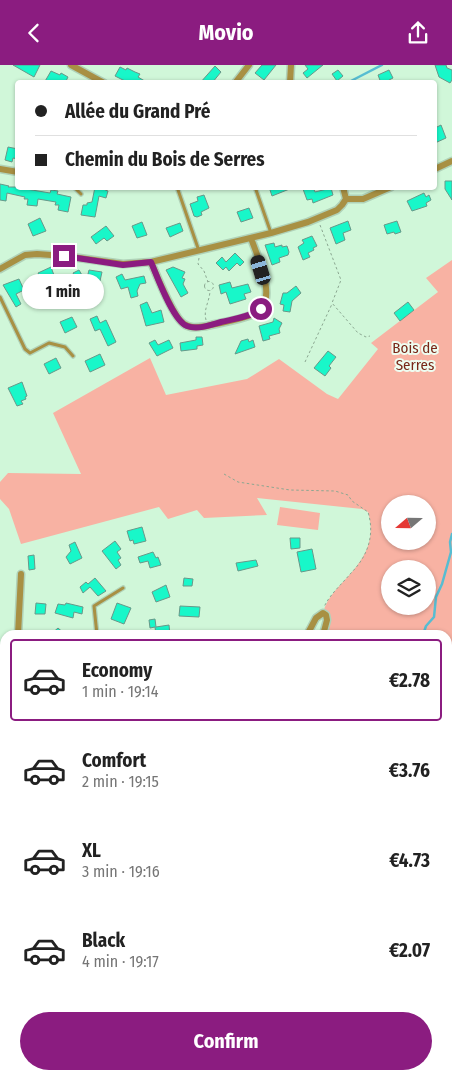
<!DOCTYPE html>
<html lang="en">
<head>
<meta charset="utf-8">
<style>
	:root { --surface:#fff; --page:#f6f6f6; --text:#222; --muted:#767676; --line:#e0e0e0; --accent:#8b1c80 }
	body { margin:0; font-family:"Fira Sans Condensed",sans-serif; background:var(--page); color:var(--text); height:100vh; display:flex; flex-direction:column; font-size:19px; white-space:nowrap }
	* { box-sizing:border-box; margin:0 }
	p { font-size:16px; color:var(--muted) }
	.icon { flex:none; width:28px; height:28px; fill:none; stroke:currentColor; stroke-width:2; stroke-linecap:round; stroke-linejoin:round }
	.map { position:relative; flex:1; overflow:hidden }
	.details { position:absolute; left:0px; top:565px; width:452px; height:450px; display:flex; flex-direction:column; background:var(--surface); border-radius:15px 15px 0 0; box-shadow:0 1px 4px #0004 }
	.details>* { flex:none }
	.banner { position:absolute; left:15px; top:15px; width:422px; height:110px; border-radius:5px; box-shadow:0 1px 4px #0004; display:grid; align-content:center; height:110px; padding:0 20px; background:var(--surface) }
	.needle { width:32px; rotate:250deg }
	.buttons { position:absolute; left:381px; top:430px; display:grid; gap:10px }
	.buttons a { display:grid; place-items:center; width:55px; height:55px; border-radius:50%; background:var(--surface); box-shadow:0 1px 4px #0004; font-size:25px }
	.end { position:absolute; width:22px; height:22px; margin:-11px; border:6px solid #8b1c80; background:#fff; box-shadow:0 0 0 2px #fff }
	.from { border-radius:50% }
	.bubble { position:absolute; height:35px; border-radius:18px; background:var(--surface); box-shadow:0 1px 4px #0004; font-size:16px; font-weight:700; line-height:35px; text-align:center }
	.car { position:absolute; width:15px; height:30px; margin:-15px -8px; border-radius:6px; box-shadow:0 0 4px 1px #0007; background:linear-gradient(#222 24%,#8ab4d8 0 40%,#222 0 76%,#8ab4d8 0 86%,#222 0) }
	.banner b { display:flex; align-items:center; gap:18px; height:48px; font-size:19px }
	.banner b+b { border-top:1px solid var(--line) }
	.banner i { width:12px; height:12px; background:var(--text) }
	ul { padding:9px 0 0; list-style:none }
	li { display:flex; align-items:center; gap:15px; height:82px; margin:0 10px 8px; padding:0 10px; border:2px solid transparent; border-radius:5px }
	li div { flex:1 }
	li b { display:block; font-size:19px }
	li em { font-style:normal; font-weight:700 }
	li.on { border-color:var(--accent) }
	li>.icon { width:45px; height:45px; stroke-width:1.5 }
	.button { display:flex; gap:10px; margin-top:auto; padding:10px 20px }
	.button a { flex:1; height:58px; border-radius:30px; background:var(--accent); color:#fff; font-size:20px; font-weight:700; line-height:58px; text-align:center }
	header { display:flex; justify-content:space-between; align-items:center; height:65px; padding:0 20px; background:var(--accent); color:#fff; font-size:22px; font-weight:700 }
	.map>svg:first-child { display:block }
	.green { fill:#f8b2a3; fill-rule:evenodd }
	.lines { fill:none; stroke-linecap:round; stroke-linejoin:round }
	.stream { stroke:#56bdd2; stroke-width:2.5 }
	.building { fill:#18f7c9; stroke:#689889 }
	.service-casing { stroke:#b0d2b8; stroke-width:5.5 }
	.minor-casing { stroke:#b0d2b8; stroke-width:9 }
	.path { stroke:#8ba791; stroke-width:1; stroke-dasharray:2.5 2.5; stroke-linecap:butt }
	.service { stroke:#a89043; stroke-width:3 }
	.minor { stroke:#a89043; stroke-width:6 }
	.route { stroke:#8b1c80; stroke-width:6 }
	.labels { text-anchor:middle; stroke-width:4; stroke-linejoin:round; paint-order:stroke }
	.park-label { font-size:15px; fill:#792718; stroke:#eefdf1 }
</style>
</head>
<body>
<header><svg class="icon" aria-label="back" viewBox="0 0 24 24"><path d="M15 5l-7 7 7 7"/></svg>Movio<svg class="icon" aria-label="share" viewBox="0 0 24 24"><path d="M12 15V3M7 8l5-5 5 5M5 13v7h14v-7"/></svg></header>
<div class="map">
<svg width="452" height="1015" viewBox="0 0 452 1015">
	<rect width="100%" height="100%" fill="#d0f7d9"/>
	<path class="green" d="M452,195V941L448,942V570H323L327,555L323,548C327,531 341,520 352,507C368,488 375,471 368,447L362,444L257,433L267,450L204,453L197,445L168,454L159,442L21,479L9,444L0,434V417L8,408L81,409L53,348L150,293L166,330L247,314L279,294L327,329L338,334L378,284L371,278L438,227L426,213ZM390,439H428V476H390ZM390,504H428V541H390Z
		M280,442L320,448L318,465L277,460Z
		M5,779V1010H33L36,1015H0V780Z
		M451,978L452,1015H449L445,1010H448V980Z
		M90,1010H245L249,1015H93Z"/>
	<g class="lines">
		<path class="stream" d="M347,18L382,0
			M423,570L426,561L434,552L436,532L442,519L451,487L450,477L452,469
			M0,904L3,913"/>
	</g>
	<path class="building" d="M13,0H40L34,12Z
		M262,0H276L264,15L255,8Z
		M305,0H323L307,13L303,8L308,4Z
		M435,0H446L447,3L452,5V15L450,18L439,12Z
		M215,1L221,7L212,18H200Z
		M120,2L126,5L127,3L135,7L140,9L138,12L148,18L125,16L115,11Z
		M338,5L343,11L337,16L332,9Z
		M389,5L393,13L389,15L388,18H381L378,10Z
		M51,6L60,10L61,8L68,12L65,18H44Z
		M441,60L446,73L435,78V63Z
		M8,82L18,84V94L13,93L12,97L5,95Z
		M445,116H452V135L445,124Z
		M0,119L9,121L8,122H27L26,124L50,128L51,125L58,126L57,129L71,132L68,147L58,145L59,140H55L56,137L38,134L37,141L27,140L28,134H24L25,132L7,128L6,136L0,135Z
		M95,122H105V125L108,126L106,133L99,131L95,152L81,150L83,140H87V138L92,137Z
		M269,122H292V123L272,131Z
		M306,122H313L315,127L331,123L333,130L313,138L312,134L307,135L303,124Z
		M424,128L426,132L429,130L431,135L426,138L427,141L412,146L407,136Z
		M204,130L209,143L201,147L202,150L197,152L194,151L190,139L198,136L197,132Z
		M249,143L253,153L241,157L237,147Z
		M40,153L46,166L33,171L28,159Z
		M348,156L351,165L343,168L345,175L336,179L330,163Z
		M397,156L401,167L395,169L394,167L387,169L384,160Z
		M142,157L147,170L137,173L132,161Z
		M180,158L183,166L170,172L166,163Z
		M106,161L114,171L107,176L104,173L96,179L91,172Z
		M312,171L317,181L313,183L314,185L308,188L310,192L303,195L298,182L304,178L302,175Z
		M274,178L275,182L282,180V182L287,181L289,187L288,190L279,193L280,197L272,200L265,180Z
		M235,188L244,197L240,201L237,198L229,206L226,202L223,205L216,198L222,192L226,197Z
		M51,202L55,213L49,215L51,218L45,221L38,208Z
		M173,202L185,207L182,213L185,214L183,219L188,228L181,232L166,205Z
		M79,205L86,217L89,205L102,207L100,216L96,215L95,218L92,220L90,227L85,230L73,208Z
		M122,209L125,215L144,211L146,218L140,219L137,226L138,231L131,233L128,222L121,224L116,212Z
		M19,214L24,225L16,229L21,239L16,242L3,220Z
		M230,217L232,223L248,219L251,227L244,229L246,234L230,239L226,227L221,229L219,220Z
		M296,221L301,228L292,236L290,247L283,246L284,240L280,239L283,228H287Z
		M147,237L152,248L161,245L164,257L146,261L140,240Z
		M408,237L414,245L400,256L394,248Z
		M97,251L100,258L106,255L116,277L108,281L100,264L95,266L90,254Z
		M72,252L77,262L65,268L60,257Z
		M274,253L282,258L279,264L280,268L269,271L270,274L263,276L259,261L273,257Z
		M196,272H202L203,280L197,281V284L181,286L180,278L196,275Z
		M248,274L249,277L253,275L255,282L235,289L241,276Z
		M155,275L158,280L169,275L173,283L157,291L149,278Z
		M328,286L336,292L329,301L331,303L325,311L314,303Z
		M100,289L105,300L90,307L85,296Z
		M56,293L61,303L49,309L44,299Z
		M22,317L27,331L25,332L26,334L21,336L23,339L17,341L8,323Z
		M142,462L146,476L134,479L133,475L130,476L127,466Z
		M290,473H300V483L291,484Z
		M115,476L121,484L117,487L121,493L118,495L121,500L116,504L102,486Z
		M75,477L82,493L70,499L66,492L71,486L69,480Z
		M312,484L316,504L301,507L297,487Z
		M153,487L156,493L158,492L161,500L150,503L148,496L140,498L138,492Z
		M34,490L35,504L29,505L28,491Z
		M256,495L258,501L238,506L236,498Z
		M95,513L106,526L98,531L90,522L83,528L80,522L86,517L88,519Z
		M184,513L193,514L192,521H183Z
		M166,520L170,532L156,537L152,527Z
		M36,538L46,539L45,549H35Z
		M66,538L83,542L82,549L74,547L73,553L55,548L58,539L65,540Z
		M117,538L131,543L124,559L111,554Z
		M180,541L200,542L199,552L179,551Z
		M155,554L156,562L169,560L170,570H156L155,562L150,563L149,555Z
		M58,563L66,570H50Z"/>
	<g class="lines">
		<defs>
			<path id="service" d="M74,122L81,129
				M177,122L199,186
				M255,122L271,168
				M0,232L25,284L30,288L49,278L65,282L73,291
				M97,570L94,541L123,523
				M0,663L5,658
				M0,677L5,682"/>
			<path id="minor" d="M71,0L104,18
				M235,18L249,0
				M290,18L291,0
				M0,104L18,107
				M435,104L452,96
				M343,122L346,134
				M346,134H363L391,122
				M151,197C157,211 173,252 184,259C191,264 199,262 207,261C223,257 241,255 256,248C279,236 257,191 251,173
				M0,204L25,190L37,189L65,191L123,199L151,197L271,168L308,157L337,145L342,140L346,134
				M18,570L21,509
				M307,570L316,553L323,548L326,550L327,555L323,570
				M0,599L5,600
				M448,691L452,695"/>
		</defs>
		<use href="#service" class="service-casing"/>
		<use href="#minor" class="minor-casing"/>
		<path class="path" d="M320,160L341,215L332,238L358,268L366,272L370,271
			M199,193L198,199L204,206L208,217
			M204.5 221a4.5 4.5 0 1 1 9 0a4.5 4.5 0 1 1-9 0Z
			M206,255C203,244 210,236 210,225
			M305,297L332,239
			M224,409L238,417L290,425L335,426L348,430L352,436L368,447C375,470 368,491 351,508C342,519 330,529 324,542
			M0,906V910
			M0,969L5,970
			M112,1010L122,1015
			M164,1015L197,1010
			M211,1015L214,1010"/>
		<use href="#service" class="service"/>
		<use href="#minor" class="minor"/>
	</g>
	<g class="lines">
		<path class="route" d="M64,191L123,200L151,197C157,211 173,256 187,261C198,265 210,260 221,257C234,254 250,252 261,244"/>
	</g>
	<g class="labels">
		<g class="park-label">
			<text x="415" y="288">Bois de<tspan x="415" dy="17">Serres</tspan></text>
		</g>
	</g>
</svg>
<div class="buttons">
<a><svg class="needle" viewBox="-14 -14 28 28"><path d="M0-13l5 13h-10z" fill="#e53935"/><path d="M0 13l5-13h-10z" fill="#767676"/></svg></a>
<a><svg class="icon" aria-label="layers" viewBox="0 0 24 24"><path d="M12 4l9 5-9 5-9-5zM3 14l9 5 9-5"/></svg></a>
</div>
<i class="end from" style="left:261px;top:244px"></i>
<i class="end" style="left:64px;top:191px"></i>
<div class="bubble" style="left:22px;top:209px;width:82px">1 min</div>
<i class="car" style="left:261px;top:205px;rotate:343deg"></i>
<div class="banner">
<b><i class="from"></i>Allée du Grand Pré</b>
<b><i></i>Chemin du Bois de Serres</b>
</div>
<section class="details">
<ul>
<li class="on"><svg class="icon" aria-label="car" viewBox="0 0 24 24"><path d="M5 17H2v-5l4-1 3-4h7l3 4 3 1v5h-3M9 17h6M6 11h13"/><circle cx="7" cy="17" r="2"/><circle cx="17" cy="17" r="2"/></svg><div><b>Economy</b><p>1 min · 19:14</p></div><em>€2.78</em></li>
<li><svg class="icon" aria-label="car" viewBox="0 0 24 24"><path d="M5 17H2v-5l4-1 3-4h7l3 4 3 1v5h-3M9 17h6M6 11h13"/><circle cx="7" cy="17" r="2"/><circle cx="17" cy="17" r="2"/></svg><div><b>Comfort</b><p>2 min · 19:15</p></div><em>€3.76</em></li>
<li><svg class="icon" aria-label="car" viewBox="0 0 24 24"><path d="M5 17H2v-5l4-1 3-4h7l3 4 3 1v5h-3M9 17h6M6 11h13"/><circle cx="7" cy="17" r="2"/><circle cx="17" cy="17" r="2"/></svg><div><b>XL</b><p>3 min · 19:16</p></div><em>€4.73</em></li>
<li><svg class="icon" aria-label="car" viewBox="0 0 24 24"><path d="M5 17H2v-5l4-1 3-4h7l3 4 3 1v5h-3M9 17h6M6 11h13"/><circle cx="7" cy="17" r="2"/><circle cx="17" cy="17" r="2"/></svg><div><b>Black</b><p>4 min · 19:17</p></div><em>€2.07</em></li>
</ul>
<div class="button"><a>Confirm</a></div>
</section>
</div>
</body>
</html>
